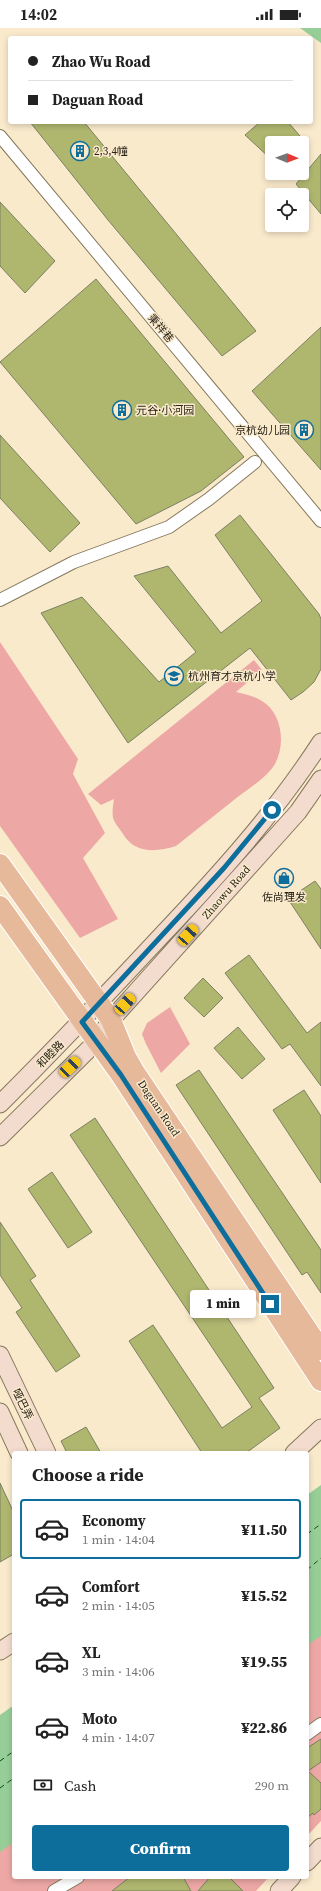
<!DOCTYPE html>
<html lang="en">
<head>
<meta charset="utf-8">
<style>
	:root { --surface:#fff; --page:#f2f2f2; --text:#222; --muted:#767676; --line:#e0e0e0; --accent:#0d6e9c }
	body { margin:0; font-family:"Source Serif 4","Noto Sans SC",serif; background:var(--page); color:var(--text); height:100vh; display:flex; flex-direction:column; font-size:15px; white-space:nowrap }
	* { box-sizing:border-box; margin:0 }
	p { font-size:13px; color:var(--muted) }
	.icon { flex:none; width:22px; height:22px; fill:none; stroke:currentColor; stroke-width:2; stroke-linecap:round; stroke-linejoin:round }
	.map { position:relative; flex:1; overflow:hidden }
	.sheet { position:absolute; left:12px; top:1423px; width:297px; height:428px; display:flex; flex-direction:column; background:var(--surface); border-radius:4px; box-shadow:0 2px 6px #0003 }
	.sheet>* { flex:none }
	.banner { position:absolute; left:8px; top:8px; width:305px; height:88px; border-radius:4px; box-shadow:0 2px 6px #0003; display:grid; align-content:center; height:88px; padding:0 20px; background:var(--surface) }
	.needle { width:26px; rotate:91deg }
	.tools { position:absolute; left:265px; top:108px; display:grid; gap:8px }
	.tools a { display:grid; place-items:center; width:44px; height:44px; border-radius:4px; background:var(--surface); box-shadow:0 2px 6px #0003; font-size:20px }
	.end { position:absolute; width:18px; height:18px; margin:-9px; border:5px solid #0d6e9c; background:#fff; box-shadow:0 0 0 2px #fff }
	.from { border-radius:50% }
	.bubble { position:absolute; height:28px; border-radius:4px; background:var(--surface); box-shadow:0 2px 6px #0003; font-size:13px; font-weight:800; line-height:28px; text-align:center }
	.car { position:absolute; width:12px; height:24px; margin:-12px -6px; border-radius:5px; box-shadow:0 0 3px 1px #0007; background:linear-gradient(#f5c518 24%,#345 0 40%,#f5c518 0 76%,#345 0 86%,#f5c518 0) }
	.banner b { display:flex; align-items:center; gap:14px; height:38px; font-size:15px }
	.banner b+b { border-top:1px solid var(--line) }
	.banner i { width:10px; height:10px; background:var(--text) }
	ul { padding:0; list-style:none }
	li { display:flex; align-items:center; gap:12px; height:60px; margin:0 8px 6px; padding:0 12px; border:2px solid transparent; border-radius:4px }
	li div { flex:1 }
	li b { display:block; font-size:15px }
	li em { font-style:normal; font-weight:800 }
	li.current { border-color:var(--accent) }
	li>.icon { width:36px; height:36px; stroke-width:1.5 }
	h2 { padding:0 20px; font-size:18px; line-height:48px }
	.pay { display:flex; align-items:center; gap:10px; height:44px; padding:0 20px; font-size:15px }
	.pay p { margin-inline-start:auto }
	.action { display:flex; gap:8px; margin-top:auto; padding:8px 20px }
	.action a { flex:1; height:46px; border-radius:4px; background:var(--accent); color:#fff; font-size:16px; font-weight:800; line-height:46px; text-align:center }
	.status { display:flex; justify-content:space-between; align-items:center; height:28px; padding:0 20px; background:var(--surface); direction:ltr }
	.status svg { height:11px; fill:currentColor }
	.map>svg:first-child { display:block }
	.green { fill:#eda8a5 }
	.water { fill:#97ce97 }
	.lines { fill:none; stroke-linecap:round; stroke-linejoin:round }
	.ferry { stroke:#134c19; stroke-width:1; stroke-dasharray:5 4; stroke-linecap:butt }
	.building { fill:#afb76f; stroke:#7c8063 }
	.street-casing { stroke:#86785d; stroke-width:14 }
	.secondary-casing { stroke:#86785d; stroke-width:19 }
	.primary-casing { stroke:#fff; stroke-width:22 }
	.street { stroke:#fff; stroke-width:12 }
	.secondary { stroke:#f3dccd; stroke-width:17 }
	.primary { stroke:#e7b99b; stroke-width:20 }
	.route { stroke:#0d6e9c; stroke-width:5 }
	.labels { text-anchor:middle; stroke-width:3; stroke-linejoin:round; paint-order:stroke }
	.poi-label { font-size:11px; fill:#292318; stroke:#faeacc; text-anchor:start }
	.street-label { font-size:11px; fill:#292318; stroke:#faeacc }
</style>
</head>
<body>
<div class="status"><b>14:02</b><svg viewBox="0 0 49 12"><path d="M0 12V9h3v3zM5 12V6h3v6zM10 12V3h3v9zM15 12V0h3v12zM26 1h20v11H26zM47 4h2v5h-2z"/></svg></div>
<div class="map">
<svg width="321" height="1863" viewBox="0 0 321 1863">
	<rect width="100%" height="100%" fill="#faeacc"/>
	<path class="green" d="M0,614L78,731L73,746L105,805L83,830L118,891L80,910L0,798Z
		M254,632L262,642L236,664C245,666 254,668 262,673C282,685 286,716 275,736C267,749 251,759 239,768C218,785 197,801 176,818C156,824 135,826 123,806C120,801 115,796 113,790C112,784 113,777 114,771L101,777L88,766Z
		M170,979L190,1016L161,1045L146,1016L142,1006L147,995Z
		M321,1598V1793L307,1808V1608Z
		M14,1806V1849H269L256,1863H0V1816Z"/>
	<path class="water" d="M300,0H321V15Z
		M321,1457V1608L307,1617V1467Z
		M14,1677V1814L0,1824V1687Z"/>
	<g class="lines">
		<path class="ferry" d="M307,1506L321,1496
			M307,1542L321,1530
			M0,1733L14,1723
			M0,1760L14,1750"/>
	</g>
	<path class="building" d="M30,94H84L256,303L222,328L108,192Z
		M260,94H288L306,115H272V132L245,107Z
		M321,126V186L296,156Z
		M0,174L55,233L25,265L0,238Z
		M96,251L244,429L201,463L136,496L0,334Z
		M321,299V442L252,363Z
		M0,407L80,495L50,524L0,470Z
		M240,487L319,586L321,591V641L314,654L303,664L291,672L250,620L128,715L41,585L82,569L159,654L196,624L134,548L168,538L221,605L262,573L215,507Z
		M315,853L321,861V921L288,871Z
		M249,927L307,1005L321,994V1058L290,1016L282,1021L225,945Z
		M203,950L223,970L204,989L184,970Z
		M238,999L265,1031L242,1051L214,1020Z
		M199,1042L321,1222V1265L307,1244L302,1247L176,1057Z
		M304,1062L321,1088V1155L273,1082Z
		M95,1090L274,1360L259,1370L280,1400L246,1425H202L129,1313L153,1297L222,1400L252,1379L70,1107Z
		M52,1144L92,1204L68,1220L28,1161Z
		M0,1194L36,1248L30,1252L80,1328L56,1344L16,1284L22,1280L0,1247Z
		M86,1399L101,1425H67L61,1413Z
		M0,1455L14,1485V1526L0,1534Z
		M321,1711V1734L308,1743L321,1755V1781L314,1787L313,1785L307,1790V1720Z
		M130,1849H183L191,1863H112Z
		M210,1849H229L243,1863H198Z"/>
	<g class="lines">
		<defs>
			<path id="street" d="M0,108L321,493
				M0,572L74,534L169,499L209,471L255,434
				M307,1706L321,1696
				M54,1863L78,1849"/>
			<path id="secondary" d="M0,1076C55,1021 108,965 161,908C219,847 275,785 321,714
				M0,1109L96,1014L111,992L298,784L321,751
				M0,1327L47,1425
				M0,1384L19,1425
				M294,1425L321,1400
				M0,1623L14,1614
				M307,1834L321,1819
				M279,1863L292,1849"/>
			<path id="primary" d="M0,836L111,992L126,1029L134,1043L321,1322
				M0,878L121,1047L321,1353"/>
		</defs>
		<use href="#street" class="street-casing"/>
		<use href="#secondary" class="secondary-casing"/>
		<use href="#primary" class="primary-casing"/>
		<use href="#street" class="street"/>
		<use href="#secondary" class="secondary"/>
		<use href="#primary" class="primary"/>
	</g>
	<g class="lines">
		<path class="route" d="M270,1276L121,1047L82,994L224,840L272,782"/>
	</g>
	<defs>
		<symbol id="building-ring" viewBox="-11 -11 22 22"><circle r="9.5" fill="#faeacc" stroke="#0d6e9c" stroke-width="1.5"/><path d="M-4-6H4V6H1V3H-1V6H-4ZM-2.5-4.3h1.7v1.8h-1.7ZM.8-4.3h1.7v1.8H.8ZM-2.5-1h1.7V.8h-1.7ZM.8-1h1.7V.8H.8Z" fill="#0d6e9c"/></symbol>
		<symbol id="school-ring" viewBox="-11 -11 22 22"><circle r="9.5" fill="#faeacc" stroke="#0d6e9c" stroke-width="1.5"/><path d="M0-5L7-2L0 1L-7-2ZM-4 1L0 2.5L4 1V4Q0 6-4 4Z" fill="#0d6e9c"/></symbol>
		<symbol id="shop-ring" viewBox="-11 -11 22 22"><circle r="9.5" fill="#faeacc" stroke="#0d6e9c" stroke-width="1.5"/><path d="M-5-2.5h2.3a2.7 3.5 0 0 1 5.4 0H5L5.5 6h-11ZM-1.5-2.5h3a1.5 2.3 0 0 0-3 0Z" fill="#0d6e9c"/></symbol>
	</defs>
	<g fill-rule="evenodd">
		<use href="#building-ring" x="69" y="112" width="22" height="22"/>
		<use href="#building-ring" x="111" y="371" width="22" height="22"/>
		<use href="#building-ring" x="293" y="391" width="22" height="22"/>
		<use href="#school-ring" x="163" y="637" width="22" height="22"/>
		<use href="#shop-ring" x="273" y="839" width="22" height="22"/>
	</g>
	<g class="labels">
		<g class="poi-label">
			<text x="94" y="127">2,3,4幢</text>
			<text x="136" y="386">元谷·小河园</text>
			<text x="290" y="406" text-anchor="end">京杭幼儿园</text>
			<text x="188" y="652">杭州育才京杭小学</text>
			<text x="284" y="873" text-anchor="middle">佐尚理发</text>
		</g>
		<g class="street-label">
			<text transform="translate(161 300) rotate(50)" y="4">秉祥巷</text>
			<text transform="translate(226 864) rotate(-49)" y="4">Zhaowu Road</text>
			<text transform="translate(50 1026) rotate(-45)" y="4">和睦路</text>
			<text transform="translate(159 1080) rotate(56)" y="4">Daguan Road</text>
			<text transform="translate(23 1376) rotate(64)" y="4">哑巴弄</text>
		</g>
	</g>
</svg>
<div class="tools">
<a><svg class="needle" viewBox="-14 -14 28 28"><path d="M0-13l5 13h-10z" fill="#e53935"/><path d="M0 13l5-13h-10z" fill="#767676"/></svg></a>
<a><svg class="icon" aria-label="locate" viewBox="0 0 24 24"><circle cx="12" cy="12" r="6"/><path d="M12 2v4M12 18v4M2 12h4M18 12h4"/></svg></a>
</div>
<i class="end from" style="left:272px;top:782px"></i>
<i class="end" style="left:270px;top:1276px"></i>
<div class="bubble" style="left:190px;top:1262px;width:66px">1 min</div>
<i class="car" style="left:188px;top:907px;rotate:42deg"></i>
<i class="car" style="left:125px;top:976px;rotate:42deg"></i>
<i class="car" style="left:70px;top:1039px;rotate:46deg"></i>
<div class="banner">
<b><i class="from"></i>Zhao Wu Road</b>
<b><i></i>Daguan Road</b>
</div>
<section class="sheet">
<h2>Choose a ride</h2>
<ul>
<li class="current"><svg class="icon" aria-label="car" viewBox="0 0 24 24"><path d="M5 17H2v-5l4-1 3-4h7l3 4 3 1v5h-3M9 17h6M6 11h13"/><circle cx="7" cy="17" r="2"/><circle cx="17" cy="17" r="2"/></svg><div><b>Economy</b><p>1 min · 14:04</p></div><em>¥11.50</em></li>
<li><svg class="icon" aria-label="car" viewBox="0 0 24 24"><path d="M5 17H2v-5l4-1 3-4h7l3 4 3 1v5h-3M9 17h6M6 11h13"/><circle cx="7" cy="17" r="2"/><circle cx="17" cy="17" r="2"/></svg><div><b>Comfort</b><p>2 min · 14:05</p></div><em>¥15.52</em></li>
<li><svg class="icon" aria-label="car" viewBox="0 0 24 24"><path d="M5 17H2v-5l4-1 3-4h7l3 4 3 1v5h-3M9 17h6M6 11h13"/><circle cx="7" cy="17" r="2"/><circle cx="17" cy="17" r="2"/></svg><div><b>XL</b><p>3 min · 14:06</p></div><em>¥19.55</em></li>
<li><svg class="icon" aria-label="car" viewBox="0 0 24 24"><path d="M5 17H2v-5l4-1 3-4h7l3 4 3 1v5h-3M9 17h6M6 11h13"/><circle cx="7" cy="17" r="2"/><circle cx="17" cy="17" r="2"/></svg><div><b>Moto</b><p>4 min · 14:07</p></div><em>¥22.86</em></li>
</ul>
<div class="pay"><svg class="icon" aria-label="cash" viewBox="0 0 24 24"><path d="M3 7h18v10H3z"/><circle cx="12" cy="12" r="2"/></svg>Cash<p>290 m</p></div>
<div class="action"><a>Confirm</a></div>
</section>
</div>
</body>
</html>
